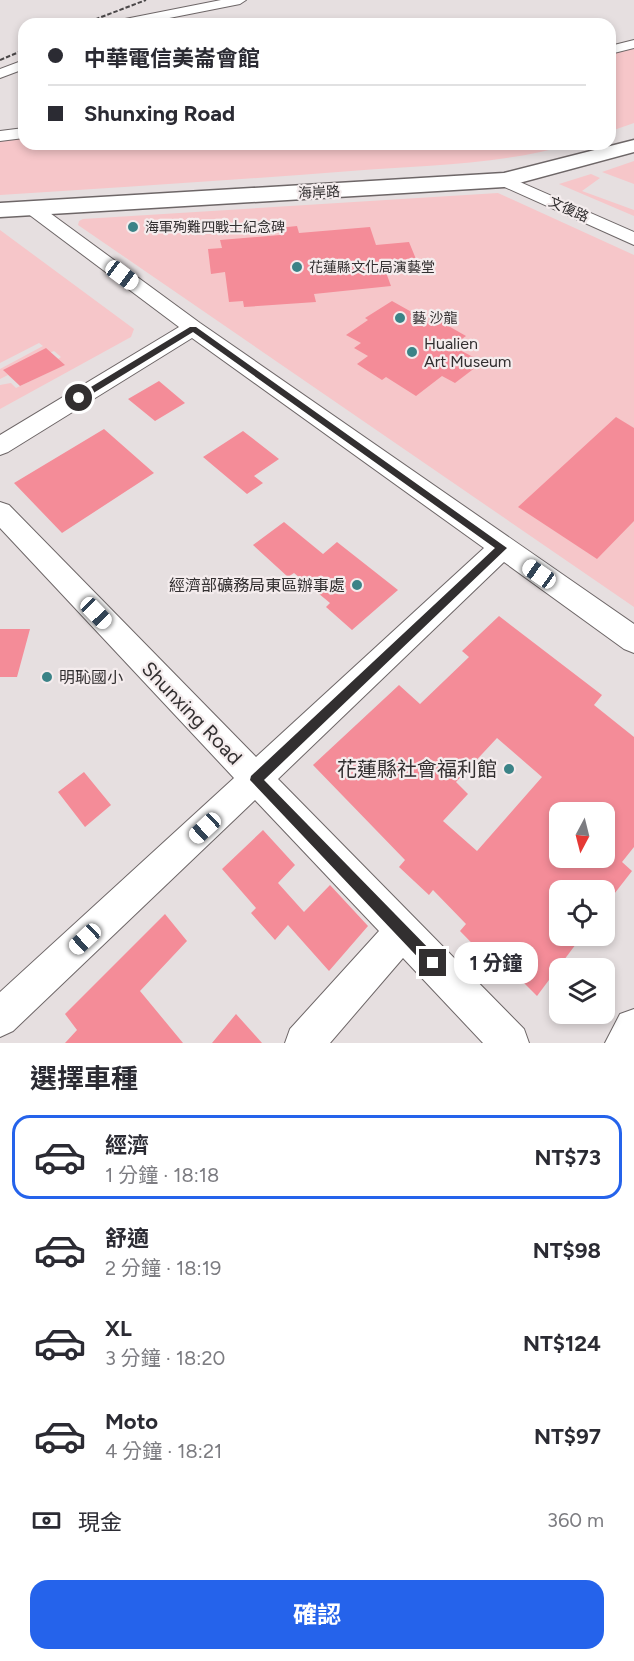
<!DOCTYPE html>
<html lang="zh-TW">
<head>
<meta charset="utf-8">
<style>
	:root { --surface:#fff; --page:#f2f2f3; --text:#2b2b33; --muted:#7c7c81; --line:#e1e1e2; --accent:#2563eb }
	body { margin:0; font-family:Figtree,"Noto Sans TC",sans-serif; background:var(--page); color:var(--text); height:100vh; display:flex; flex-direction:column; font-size:22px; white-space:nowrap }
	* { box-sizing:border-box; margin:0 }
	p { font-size:20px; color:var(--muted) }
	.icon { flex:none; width:33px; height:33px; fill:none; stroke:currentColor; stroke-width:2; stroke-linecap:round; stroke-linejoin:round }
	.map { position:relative; height:1043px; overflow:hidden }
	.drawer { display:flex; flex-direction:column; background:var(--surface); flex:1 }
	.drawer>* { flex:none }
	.guide { position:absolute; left:18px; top:18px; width:598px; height:132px; border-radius:18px; box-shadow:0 3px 9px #0003; display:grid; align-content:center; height:132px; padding:0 30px; background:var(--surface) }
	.needle { width:39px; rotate:187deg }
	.fabs { position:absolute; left:549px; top:802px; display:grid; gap:12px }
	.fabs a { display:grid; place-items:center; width:66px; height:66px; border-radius:12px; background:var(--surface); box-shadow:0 3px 9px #0003; font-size:30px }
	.end { position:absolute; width:27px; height:27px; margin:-14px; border:8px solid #322f30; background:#fff; box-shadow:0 0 0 3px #fff }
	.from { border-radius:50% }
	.bubble { position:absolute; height:42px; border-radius:18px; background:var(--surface); box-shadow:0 3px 9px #0003; font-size:20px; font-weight:700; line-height:42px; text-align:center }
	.car { position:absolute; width:18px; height:36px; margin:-18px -9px; border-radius:8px; box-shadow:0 0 4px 2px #0007; background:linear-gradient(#fff 24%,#345 0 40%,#fff 0 76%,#345 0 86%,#fff 0) }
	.guide b { display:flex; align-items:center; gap:21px; height:57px; font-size:22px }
	.guide b+b { border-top:2px solid var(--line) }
	.guide i { width:15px; height:15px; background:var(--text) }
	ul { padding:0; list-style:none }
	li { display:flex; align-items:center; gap:18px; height:84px; margin:0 12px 9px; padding:0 18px; border:3px solid transparent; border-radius:18px }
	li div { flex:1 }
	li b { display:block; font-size:22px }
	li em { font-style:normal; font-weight:700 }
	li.current { border-color:var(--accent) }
	li>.icon { width:54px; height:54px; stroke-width:1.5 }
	h2 { padding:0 30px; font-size:27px; line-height:72px }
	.pay { display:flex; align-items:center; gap:15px; height:66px; padding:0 30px; font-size:22px }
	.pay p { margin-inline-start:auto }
	.button { display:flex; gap:12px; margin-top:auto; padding:12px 30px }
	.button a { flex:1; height:69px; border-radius:18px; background:var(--accent); color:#fff; font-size:24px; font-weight:700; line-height:69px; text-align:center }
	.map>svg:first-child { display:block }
	.green { fill:#f6c6c9 }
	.building { fill:#f48c98; fill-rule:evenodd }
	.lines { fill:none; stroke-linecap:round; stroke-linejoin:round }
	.minor-casing { stroke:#6d6667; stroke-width:2 }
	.secondary-casing { stroke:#6d6667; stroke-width:3 }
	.minor { fill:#fff; fill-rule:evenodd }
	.secondary { fill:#fff; fill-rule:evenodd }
	.rail { stroke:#4a4748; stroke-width:2; stroke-dasharray:4.5 2; stroke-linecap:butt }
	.route { fill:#322f30 }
	.poi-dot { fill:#3b8387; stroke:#f4eced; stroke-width:2 }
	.labels { text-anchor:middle; stroke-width:4.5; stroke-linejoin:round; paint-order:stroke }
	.far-street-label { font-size:14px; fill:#322f30; stroke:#f4eced }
	.far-poi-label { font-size:14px; fill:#322f30; stroke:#f4eced; text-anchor:start }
	.poi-label { font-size:16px; fill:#322f30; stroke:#f4eced; text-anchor:start }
	.near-street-label { font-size:20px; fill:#322f30; stroke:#f4eced }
	.near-poi-label { font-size:20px; fill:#322f30; stroke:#f4eced; text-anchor:end }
</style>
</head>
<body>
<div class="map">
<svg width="634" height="1043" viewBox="0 0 634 1043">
	<rect width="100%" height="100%" fill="#e6dfe0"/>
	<path class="green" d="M634,47V123L611,131L610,52Z
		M24,134V144H572C501,165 424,165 351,171C234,180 117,188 0,195V137Z
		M634,161V184L602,172Z
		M591,174L600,178L582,191L634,210V216L559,184Z
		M498,193L634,255V607L78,225L79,221L83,219Z
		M0,230L134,329L131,337L0,409V385L11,383L16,388L64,365L58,359L61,357L54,351L4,371L8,375L0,379V369L43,346L39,343L0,363Z"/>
	<path class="building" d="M297,226L299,233L370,227L376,245L409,242L418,264L384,267L391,286L314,294L316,302L244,307L243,301L229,302L225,272L211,274L208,249L222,248L220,240L280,235L278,228Z
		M392,301L433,324L438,320L466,336L456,343L460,345L456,348L473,357L467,362L476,367L455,383L442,376L416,396L386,377L382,380L357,364L368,356L354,348L361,343L346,335L368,320L365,318Z
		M46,348L65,365L20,386L3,370Z
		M159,381L185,403L155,421L128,399Z
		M616,417L634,428V521L597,559L518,507Z
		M104,429L154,473L62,533L14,483Z
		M243,431L279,459L254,476L263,483L247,494L203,457Z
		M284,522L323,554L337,542L398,590L352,630L326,607L330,603L294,573L288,577L253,545Z
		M499,616L602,695L594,705L634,737V847L622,862L632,871L604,907V891H560V936H582L537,996L510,969L504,976L460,931L466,924L433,890L429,895L399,867L405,860L313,765L399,685L420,704L469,657L462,651ZM497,738L542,777L477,851L443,821L468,794L456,782ZM560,813H604V858H560Z
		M0,629H30L17,677H0Z
		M84,772L111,805L85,827L58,792Z
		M263,830L295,865L278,883L304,912L330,885L368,926L329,971L288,925L275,940L251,913L256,908L222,869Z
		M165,914L187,941L140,991L183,1043H65L77,1030L65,1014Z
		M236,1014L262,1043H212Z"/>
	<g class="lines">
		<defs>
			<path id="minor" d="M221,0H246L240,4L139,24H114L120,20Z
				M634,40V48L610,54V46Z
				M24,60V69L0,78V69Z
				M24,128V138L0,141V131Z
				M504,175L634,232V245L498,184L496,180Z
				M33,204L39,205L200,323L634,624V653L624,649L504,562L278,779L524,1029L529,1043H483L403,958L330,1043H285L290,1029L379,931L255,800L13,1031L0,1037V992L234,778L0,528V502L9,505L256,757L484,548L192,338L8,452L0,455V435L179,327L27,213L24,209L27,205Z
				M634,1009V1043H605L620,1014Z"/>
			<path id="secondary" d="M634,140V152L504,187L0,217V203L504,173Z"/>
		</defs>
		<use href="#minor" class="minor-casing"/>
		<use href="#secondary" class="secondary-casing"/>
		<use href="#minor" class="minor"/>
		<use href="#secondary" class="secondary"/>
		<path class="rail" d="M83,24L146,0
			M0,60L24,50"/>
	</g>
	<path class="route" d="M190,327H196L507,548L264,780L438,958L440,963L438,968L433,970L428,968L250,780L251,776L495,548L193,332L82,400H76V396Z"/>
	<g class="poi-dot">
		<circle cx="133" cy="227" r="6"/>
		<circle cx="297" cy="267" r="6"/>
		<circle cx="400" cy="318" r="6"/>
		<circle cx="412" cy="352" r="6"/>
		<circle cx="357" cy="585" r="6"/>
		<circle cx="47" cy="677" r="6"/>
		<circle cx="509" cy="769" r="6"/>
	</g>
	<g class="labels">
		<g class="far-street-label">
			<text transform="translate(319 192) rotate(-3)" y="5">海岸路</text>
			<text transform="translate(569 209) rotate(24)" y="5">文復路</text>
		</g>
		<g class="far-poi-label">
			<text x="145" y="232">海軍殉難四戰士紀念碑</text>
			<text x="309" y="272">花蓮縣文化局演藝堂</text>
			<text x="412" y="323">藝 沙龍</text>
		</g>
		<g class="poi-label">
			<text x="424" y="349">Hualien<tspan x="424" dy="18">Art Museum</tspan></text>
			<text x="345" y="591" text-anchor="end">經濟部礦務局東區辦事處</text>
			<text x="59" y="683">明恥國小</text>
		</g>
		<g class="near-street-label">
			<text transform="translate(192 713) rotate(46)" y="7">Shunxing Road</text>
		</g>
		<g class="near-poi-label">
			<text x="497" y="776">花蓮縣社會福利館</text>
		</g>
	</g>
</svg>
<div class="fabs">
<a><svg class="needle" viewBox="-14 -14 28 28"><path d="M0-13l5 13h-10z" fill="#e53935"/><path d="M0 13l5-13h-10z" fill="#7c7c81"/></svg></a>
<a><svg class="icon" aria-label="locate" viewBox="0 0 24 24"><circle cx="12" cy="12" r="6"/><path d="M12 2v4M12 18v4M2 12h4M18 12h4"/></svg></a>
<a><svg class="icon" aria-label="layers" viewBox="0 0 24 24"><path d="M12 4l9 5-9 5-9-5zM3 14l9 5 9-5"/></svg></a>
</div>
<i class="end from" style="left:79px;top:398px"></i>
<i class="end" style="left:433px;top:963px"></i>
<div class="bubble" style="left:454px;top:942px;width:84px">1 分鐘</div>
<i class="car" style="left:122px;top:275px;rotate:127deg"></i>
<i class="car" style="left:539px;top:574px;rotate:305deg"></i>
<i class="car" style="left:96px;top:613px;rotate:136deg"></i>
<i class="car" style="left:205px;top:828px;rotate:227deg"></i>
<i class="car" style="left:85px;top:939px;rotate:227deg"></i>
<div class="guide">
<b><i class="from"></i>中華電信美崙會館</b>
<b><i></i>Shunxing Road</b>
</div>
</div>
<section class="drawer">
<h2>選擇車種</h2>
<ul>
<li class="current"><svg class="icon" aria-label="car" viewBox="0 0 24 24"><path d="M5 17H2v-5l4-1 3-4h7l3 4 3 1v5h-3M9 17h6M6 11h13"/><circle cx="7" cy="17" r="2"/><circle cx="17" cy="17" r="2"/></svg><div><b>經濟</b><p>1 分鐘 · 18:18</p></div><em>NT$73</em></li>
<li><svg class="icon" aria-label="car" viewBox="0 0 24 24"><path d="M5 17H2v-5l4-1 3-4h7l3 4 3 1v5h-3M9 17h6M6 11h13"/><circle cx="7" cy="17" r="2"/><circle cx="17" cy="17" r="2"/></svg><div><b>舒適</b><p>2 分鐘 · 18:19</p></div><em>NT$98</em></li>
<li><svg class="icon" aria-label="car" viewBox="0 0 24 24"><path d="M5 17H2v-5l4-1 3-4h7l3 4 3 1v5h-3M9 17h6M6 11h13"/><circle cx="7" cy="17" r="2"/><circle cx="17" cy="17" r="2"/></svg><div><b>XL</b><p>3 分鐘 · 18:20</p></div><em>NT$124</em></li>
<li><svg class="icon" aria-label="car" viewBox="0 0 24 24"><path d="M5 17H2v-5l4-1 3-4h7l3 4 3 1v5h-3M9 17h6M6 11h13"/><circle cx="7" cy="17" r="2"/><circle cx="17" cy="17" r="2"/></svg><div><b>Moto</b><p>4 分鐘 · 18:21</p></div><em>NT$97</em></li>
</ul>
<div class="pay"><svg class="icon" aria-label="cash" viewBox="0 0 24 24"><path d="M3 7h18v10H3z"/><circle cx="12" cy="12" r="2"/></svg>現金<p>360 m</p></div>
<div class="button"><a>確認</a></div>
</section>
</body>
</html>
